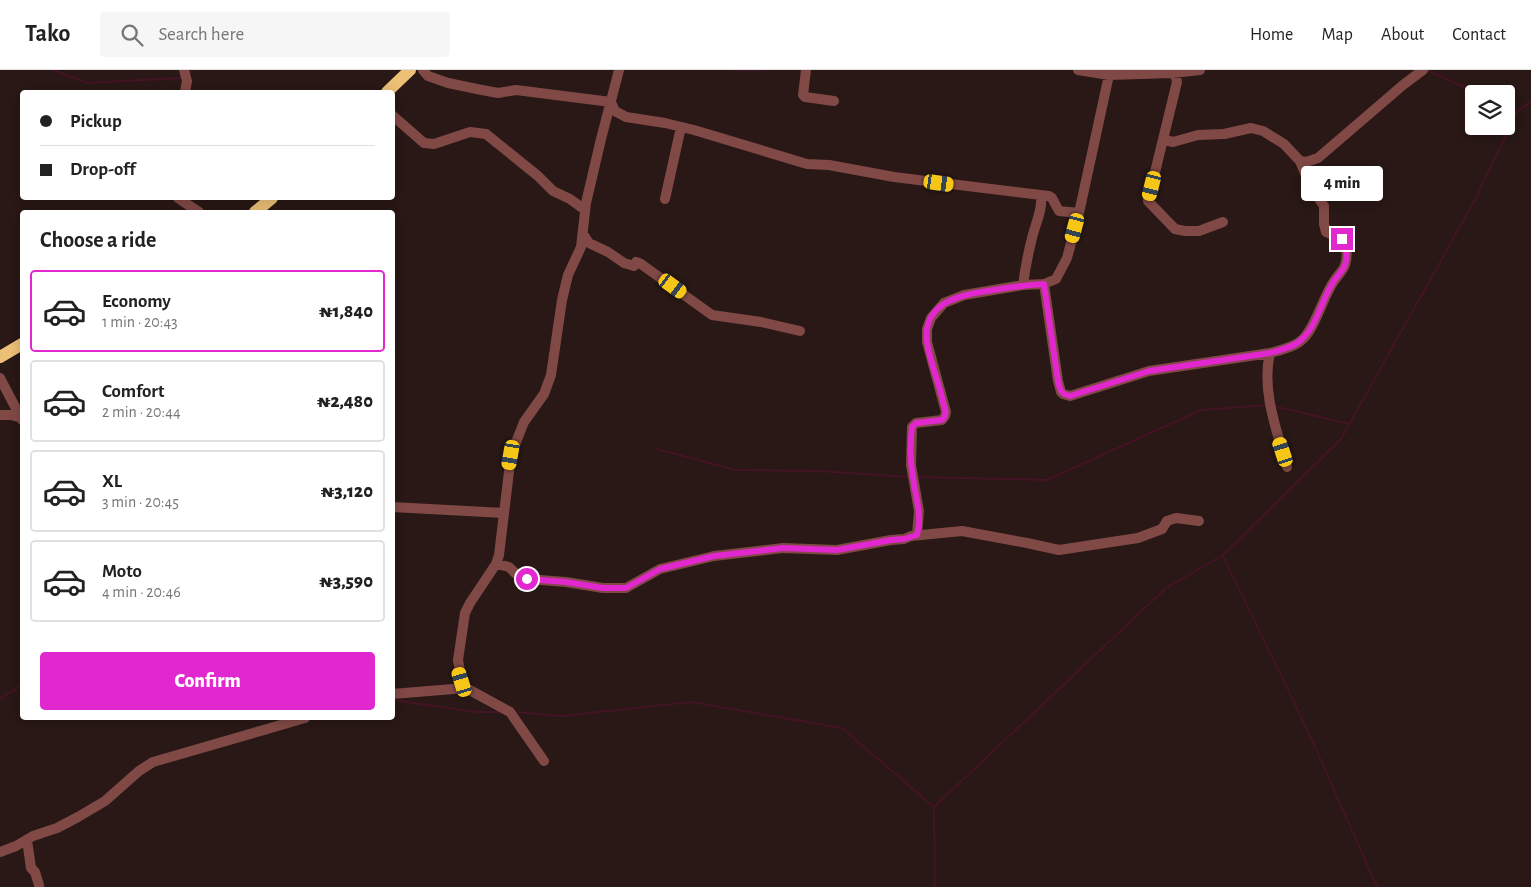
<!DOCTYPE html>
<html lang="en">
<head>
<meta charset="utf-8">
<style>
	:root { --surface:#fff; --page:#f6f6f6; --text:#222; --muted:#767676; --line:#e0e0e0; --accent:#e127ce }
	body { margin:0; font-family:"Alegreya Sans",sans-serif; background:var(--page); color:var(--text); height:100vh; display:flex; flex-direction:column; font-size:19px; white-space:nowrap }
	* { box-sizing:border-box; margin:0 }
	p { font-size:16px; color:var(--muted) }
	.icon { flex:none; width:28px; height:28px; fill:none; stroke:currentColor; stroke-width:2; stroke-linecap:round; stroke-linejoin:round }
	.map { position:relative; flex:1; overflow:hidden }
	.details { position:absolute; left:20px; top:140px; width:375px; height:510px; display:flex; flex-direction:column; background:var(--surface); border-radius:5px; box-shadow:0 2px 12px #0003 }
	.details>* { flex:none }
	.top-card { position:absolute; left:20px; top:20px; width:375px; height:110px; border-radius:5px; box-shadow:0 2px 12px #0003; display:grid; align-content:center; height:110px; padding:0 20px; background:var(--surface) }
	.controls { position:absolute; left:1465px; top:15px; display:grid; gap:10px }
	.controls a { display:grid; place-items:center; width:50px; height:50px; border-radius:5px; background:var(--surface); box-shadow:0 2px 12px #0003; font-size:25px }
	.end { position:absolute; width:22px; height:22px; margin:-11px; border:6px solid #e127ce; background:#fff; box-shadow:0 0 0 2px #fff }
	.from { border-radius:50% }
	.bubble { position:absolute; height:35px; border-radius:5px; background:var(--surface); box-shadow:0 2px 12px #0003; font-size:16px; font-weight:800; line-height:35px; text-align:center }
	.car { position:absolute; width:15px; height:30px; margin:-15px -8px; border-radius:6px; box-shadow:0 0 4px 1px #0007; background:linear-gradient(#f5c518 24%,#345 0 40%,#f5c518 0 76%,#345 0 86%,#f5c518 0) }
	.top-card b { display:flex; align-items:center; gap:18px; height:48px; font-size:19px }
	.top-card b+b { border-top:1px solid var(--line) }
	.top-card i { width:12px; height:12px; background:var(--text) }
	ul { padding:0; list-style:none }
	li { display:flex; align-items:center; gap:15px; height:82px; margin:0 10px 8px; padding:0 10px; border:2px solid var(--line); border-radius:5px }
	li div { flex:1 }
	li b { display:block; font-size:19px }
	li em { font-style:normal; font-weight:800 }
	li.selected { border-color:var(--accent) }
	li>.icon { width:45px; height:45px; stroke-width:1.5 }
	h2 { padding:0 20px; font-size:22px; line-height:60px }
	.primary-button { display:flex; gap:10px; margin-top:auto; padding:10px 20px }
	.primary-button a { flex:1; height:58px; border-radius:5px; background:var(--accent); color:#fff; font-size:20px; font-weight:800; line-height:58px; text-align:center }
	header { display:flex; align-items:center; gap:30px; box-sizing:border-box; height:70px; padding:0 25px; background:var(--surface); border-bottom:1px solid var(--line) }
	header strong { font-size:24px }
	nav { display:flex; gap:28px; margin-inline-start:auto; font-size:18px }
	.search { width:350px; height:45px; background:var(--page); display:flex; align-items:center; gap:12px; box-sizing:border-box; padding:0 18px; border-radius:5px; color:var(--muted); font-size:19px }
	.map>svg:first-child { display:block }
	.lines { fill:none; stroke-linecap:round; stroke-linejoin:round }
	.stream { stroke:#441325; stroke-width:2 }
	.minor { stroke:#814946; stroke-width:10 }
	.major { stroke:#ecc077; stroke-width:12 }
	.route { stroke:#e127ce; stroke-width:6 }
</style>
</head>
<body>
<header>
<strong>Tako</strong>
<div class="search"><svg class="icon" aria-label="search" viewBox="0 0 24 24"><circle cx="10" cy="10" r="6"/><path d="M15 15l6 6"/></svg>Search here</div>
<nav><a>Home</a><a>Map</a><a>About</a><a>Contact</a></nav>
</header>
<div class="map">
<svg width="1531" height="817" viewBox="0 0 1531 817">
	<rect width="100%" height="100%" fill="#291815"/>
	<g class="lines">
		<path class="stream" d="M54,0L87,13L181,8
			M735,0H762
			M1427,0L1479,24
			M189,4L193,0
			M1506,36L1517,41
			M1274,336L1349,354
			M657,379L736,400L818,401L909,407
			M917,407L1047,410L1201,340L1267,335
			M1223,486L1307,659L1377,817
			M0,629L22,615
			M392,630L477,642H502
			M514,642L562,646L691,632L842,658L934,737
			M935,817L934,737L1166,518L1223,485L1341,369L1476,128L1517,41L1531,32"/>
		<path class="minor" d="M184,0L187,11L185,22
			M423,0L428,6L448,13L482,20L498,23L516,20L611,32L615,41L626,47L665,53L694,60L807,94L829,95L894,107L1049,126L1052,128L1059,141L1079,143
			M806,0L803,25L805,27L834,31
			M1078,0L1109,5L1172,3L1200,0
			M1172,3L1176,7L1177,12L1148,131L1175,159L1185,161H1199L1223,152
			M392,45L424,73L434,74L470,62L486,64L538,106L553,121L570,129L585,140
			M1164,70L1173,72L1198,65L1224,64L1251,58L1263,61L1276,69L1284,74L1300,91L1310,116L1324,136V154L1326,162L1342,169C1347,178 1348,185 1345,195C1343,201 1337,206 1334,211C1323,227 1316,256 1303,269C1295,277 1281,280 1270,283C1261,320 1277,361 1287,397
			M1300,91L1306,92L1318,88L1403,15L1423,0
			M178,128L199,142
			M665,129L681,57
			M583,164L589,173L608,182L624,193L634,196L636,192L641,194L712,245L761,252L800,261
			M1044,214L1058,311L1061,322L1063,324L1070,326L1149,301L1270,283
			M1023,215C1025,199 1028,184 1032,168C1035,155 1043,139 1041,126
			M0,308L22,350
			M0,345H11L22,348
			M392,437L504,443
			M917,465L919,441L911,395L912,357L916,353L942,350L945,346L946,342L927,272V259L931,248L944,233L964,225L1023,215L1044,214L1056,209L1067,188L1079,143L1109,5
			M496,494L509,497L516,504L527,509L566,512L603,518H626L660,499L714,486L783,478L837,480L891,470L904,469L911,466L962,461L1027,473L1059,480L1138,468L1162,459L1167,451L1176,448L1199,451
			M392,624L466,618
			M544,691L510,642L466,618L462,612L458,590L465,543L470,533L496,494L499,485L511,385L524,352L544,324L551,305L562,230L568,205L581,177L586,133L601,69L619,0
			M27,770L31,798L35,802L39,815
			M0,782L16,776L33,766L57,758L78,747L105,731L139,701L153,692L305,648"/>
		<path class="major" d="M387,22L410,0
			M255,142L272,128
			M0,287L22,274"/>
	</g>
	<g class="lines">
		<path class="route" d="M527,509L566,512L603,518H626L660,499L714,486L783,478L837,480L891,470L904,469L917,465C923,446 915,426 913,407C910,391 910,373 912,357L916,353L942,350C948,344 945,339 943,332C939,312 930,293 927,272C922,231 963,224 994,220C1011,217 1027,215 1044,214L1058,311C1060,320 1061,324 1070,326L1149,301L1270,283C1280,280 1295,277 1302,269C1317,256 1322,228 1334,211C1337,206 1343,201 1345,195C1348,185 1347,178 1342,169"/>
	</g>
</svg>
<div class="controls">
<a><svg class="icon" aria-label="layers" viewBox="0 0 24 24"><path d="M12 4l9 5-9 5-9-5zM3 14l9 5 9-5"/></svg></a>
</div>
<i class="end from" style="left:527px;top:509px"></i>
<i class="end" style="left:1342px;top:169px"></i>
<div class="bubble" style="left:1301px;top:96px;width:82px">4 min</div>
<i class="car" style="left:939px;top:113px;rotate:98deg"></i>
<i class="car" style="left:1152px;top:116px;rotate:194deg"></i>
<i class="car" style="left:1075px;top:158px;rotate:195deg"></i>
<i class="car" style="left:673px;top:216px;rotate:126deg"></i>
<i class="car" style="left:1283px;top:382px;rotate:342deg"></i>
<i class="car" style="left:511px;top:385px;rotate:190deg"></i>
<i class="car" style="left:462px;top:612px;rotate:343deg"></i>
<div class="top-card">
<b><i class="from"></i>Pickup</b>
<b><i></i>Drop-off</b>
</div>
<section class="details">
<h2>Choose a ride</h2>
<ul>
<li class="selected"><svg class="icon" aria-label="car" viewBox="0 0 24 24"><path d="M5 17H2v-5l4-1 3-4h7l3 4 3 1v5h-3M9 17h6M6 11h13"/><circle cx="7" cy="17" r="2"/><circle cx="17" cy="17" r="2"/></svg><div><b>Economy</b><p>1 min · 20:43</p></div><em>₦1,840</em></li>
<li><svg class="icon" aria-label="car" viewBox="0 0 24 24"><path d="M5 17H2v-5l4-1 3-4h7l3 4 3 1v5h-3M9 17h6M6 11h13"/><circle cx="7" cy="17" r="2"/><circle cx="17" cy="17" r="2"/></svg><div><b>Comfort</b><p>2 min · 20:44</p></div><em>₦2,480</em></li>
<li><svg class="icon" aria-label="car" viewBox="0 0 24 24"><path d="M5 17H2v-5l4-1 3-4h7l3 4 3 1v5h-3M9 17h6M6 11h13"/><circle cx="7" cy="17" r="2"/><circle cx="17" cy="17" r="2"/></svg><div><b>XL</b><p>3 min · 20:45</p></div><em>₦3,120</em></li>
<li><svg class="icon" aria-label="car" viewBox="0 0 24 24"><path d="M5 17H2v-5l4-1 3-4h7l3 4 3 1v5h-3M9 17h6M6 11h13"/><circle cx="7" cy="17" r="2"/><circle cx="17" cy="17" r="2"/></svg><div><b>Moto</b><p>4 min · 20:46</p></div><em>₦3,590</em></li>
</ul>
<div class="primary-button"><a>Confirm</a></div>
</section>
</div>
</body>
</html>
